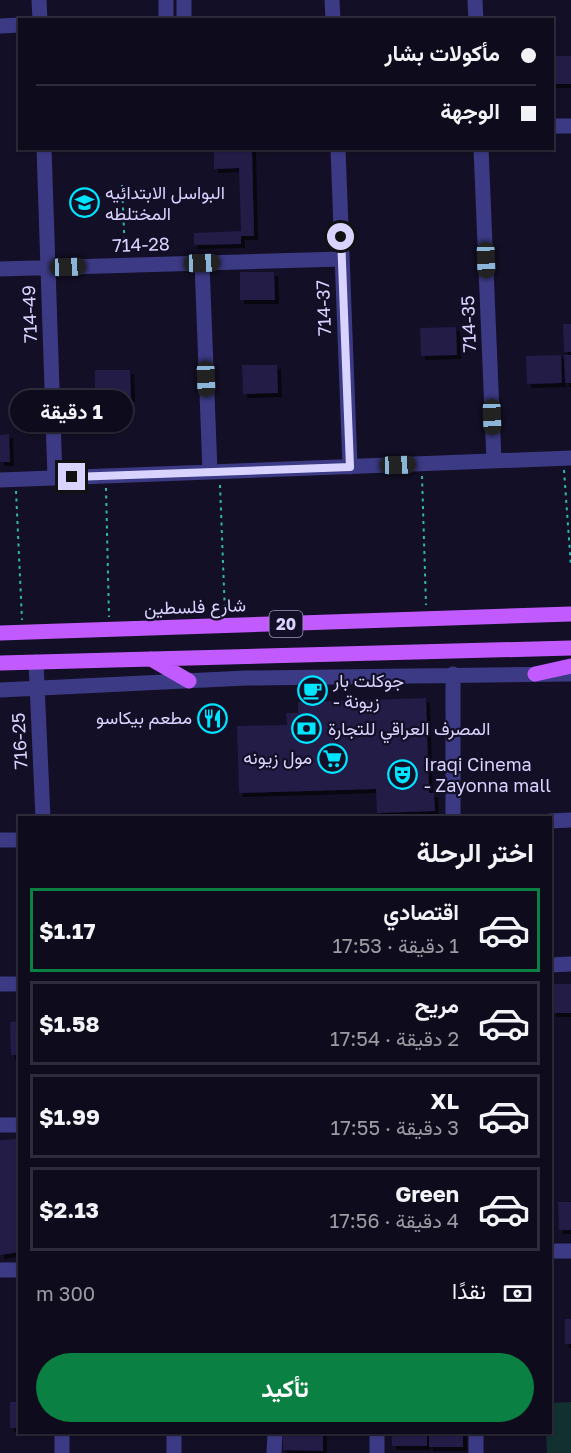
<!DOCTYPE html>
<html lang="ar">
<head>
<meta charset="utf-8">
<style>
	:root { --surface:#0e0b1c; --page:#1c1929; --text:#f1f3f6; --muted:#9b9ba3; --line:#2e2b3b; --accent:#0b8043 }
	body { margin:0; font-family:"Golos Text",Vazirmatn,sans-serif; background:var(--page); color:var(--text); direction:rtl; height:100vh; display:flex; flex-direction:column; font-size:22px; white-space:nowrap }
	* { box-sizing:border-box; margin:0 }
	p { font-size:20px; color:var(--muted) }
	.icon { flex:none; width:33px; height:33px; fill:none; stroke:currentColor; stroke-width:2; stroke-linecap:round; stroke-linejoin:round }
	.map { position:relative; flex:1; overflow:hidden; direction:ltr }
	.side { position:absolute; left:18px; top:816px; width:534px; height:618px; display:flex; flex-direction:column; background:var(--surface); border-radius:0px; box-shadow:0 2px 4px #0004,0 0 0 2px var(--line); direction:rtl }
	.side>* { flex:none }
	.guide { position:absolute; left:18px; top:18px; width:536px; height:132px; border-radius:0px; box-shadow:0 2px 4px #0004,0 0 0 2px var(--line); direction:rtl; display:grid; align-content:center; height:132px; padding:0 18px; background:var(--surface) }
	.end { position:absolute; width:27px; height:27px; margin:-14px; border:8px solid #d9d4ff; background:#111; box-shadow:0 0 0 3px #111 }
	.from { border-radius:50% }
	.bubble { position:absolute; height:42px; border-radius:21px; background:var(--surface); box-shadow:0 2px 4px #0004,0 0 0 2px var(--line); font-size:20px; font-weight:700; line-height:42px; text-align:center; direction:rtl }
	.car { position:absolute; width:18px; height:36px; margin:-18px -9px; border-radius:8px; box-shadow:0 0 4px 2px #0007; background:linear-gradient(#222 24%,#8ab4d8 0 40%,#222 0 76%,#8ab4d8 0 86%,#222 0) }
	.guide b { display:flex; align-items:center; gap:21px; height:57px; font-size:22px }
	.guide b+b { border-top:2px solid var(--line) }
	.guide i { width:15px; height:15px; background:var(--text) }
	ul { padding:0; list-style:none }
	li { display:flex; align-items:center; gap:18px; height:84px; margin:0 12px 9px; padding:0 6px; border:3px solid var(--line); border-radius:0px }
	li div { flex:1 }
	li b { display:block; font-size:22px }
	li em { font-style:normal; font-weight:700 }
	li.selected { border-color:var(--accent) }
	li>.icon { width:54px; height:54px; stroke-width:1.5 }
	h2 { padding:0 18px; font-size:27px; line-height:72px }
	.pay { display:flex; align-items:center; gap:15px; height:66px; padding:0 18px; font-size:22px }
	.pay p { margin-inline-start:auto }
	.button { display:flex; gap:12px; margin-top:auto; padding:12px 18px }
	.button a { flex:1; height:69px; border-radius:36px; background:var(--accent); color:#fff; font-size:24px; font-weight:700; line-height:69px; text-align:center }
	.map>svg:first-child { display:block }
	.green { fill:#12302f }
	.building { fill:#241b47; filter:url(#shadow) }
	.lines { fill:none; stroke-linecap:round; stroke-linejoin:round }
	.path { stroke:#2fb8b0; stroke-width:2; stroke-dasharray:3 4.5; stroke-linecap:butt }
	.minor { stroke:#3d3a85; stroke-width:15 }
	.major { stroke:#c25bff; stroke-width:15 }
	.route { stroke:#d9d4ff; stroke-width:8 }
	.labels { text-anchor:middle; stroke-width:4.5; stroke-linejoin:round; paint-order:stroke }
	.shield { fill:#130f26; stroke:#9e99be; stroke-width:1.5 }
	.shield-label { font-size:16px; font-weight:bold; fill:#d9d4ff }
	.poi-label { font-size:18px; fill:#d9d4ff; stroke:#130f26; text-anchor:start }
	.street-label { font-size:18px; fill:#d9d4ff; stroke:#130f26 }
</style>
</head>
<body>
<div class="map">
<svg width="571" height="1453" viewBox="0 0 571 1453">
	<defs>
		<filter id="shadow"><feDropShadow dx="4" dy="4" stdDeviation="0" flood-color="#0009"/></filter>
	</defs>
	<rect width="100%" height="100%" fill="#130f26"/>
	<path class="green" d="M571,1402V1453H547L546,1433L550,1432L551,1403Z"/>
	<path class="building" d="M552,56H571V84H552Z
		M244,148H252L254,236H241V244L194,245V233L241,231L239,168L214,169V151L244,150Z
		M240,272H274L275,300H240Z
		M563,324H571V352H564Z
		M456,327L457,355L421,356L420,328Z
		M561,355L562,383L527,384L526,356Z
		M564,355H571V383H565Z
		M242,365H277L278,393L243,394Z
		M95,370H130L131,398H95Z
		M9,434L10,462H0V435Z
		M426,698L429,793H434L435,811L377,813L376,789L239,793L237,726L287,725L286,713H298V702Z
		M552,984H571V1013H552Z
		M20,1021V1055H11L10,1022Z
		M20,1139V1252L0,1255V1140Z
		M558,1202H571V1230H559Z
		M565,1319H571V1344H565Z
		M10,1402H20V1428H10Z
		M283,1432H323V1451L283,1450Z
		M392,1432H427V1446H392Z
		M429,1432H463V1447H429Z"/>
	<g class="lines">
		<path class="path" d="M122,185L125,253
			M564,470L571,567
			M422,476L426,605
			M220,485L225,614
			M106,488L109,617
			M16,491L22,620"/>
		<path class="minor" d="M39,0L40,20
			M166,0V20
			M184,0V20
			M332,0L333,20
			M475,0L476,20
			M0,26L20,25
			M552,126H571
			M44,148L55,478
			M338,148L350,467
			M481,148L494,461
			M202,263L210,472
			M0,269L342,259
			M0,480L571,458
			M36,662L43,818
			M453,674V818
			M0,690L246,678L571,674
			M550,821L571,820
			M0,840H20
			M550,965L571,964
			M0,984H20
			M0,1125H20
			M550,1251H571
			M0,1270H20
			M62,1432V1453
			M377,1432V1453
			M476,1432V1453
			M174,1453V1432
			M274,1453L275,1432"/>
		<path class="major" d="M0,633L571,614
			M151,659L189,681
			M0,663L571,648
			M535,674L571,666"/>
	</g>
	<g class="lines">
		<path class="route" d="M72,477L350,467L341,237"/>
	</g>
	<defs>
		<symbol id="school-ring" viewBox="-11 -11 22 22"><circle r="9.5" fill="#130f26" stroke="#00e5ff" stroke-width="1.5"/><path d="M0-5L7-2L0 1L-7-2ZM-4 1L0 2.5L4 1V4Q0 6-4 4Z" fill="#00e5ff"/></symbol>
		<symbol id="cafe-ring" viewBox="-11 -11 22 22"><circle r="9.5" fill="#130f26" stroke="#00e5ff" stroke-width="1.5"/><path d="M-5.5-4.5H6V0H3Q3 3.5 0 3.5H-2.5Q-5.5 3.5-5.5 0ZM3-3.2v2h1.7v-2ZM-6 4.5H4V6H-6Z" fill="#00e5ff"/></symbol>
		<symbol id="restaurant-ring" viewBox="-11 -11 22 22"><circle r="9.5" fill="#130f26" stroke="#00e5ff" stroke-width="1.5"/><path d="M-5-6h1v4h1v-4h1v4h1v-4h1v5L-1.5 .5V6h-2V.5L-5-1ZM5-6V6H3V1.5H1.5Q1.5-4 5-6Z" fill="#00e5ff"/></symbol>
		<symbol id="bank-ring" viewBox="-11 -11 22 22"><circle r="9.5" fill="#130f26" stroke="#00e5ff" stroke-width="1.5"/><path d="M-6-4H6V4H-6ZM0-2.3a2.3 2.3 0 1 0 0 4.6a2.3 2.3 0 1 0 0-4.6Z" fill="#00e5ff"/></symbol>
		<symbol id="supermarket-ring" viewBox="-11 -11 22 22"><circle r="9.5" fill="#130f26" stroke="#00e5ff" stroke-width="1.5"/><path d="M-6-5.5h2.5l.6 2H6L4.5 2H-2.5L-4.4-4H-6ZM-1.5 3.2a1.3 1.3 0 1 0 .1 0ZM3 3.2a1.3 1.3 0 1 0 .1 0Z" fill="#00e5ff"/></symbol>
		<symbol id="theatre-ring" viewBox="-11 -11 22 22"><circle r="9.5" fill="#130f26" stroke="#00e5ff" stroke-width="1.5"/><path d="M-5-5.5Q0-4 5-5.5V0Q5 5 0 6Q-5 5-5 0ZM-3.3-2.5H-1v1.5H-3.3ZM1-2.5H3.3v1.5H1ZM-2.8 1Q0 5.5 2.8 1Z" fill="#00e5ff"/></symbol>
	</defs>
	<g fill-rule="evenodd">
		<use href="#school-ring" x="68" y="186" width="33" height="33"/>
		<use href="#cafe-ring" x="296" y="674" width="33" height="33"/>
		<use href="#restaurant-ring" x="196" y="702" width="33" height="33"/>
		<use href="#bank-ring" x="290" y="712" width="33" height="33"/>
		<use href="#supermarket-ring" x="316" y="742" width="33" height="33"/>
		<use href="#theatre-ring" x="386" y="758" width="33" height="33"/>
	</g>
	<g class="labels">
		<rect class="shield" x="269.5" y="611" width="33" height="26" rx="4.5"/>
		<g class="shield-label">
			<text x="286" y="630">20</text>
		</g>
		<g class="poi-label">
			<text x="105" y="199">البواسل الابتدائيه<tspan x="105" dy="21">المختلطه</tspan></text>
			<text x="333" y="687">جوكلت بار<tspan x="333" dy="21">- زيونة</tspan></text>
			<text x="192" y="724" text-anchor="end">مطعم بيكاسو</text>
			<text x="328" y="735">المصرف العراقي للتجارة</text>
			<text x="312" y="764" text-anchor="end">مول زيونه</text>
			<text x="424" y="771">Iraqi Cinema<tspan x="424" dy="21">- Zayonna mall</tspan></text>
		</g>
		<g class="street-label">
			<text transform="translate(141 245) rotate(-2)" y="6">714-28</text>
			<text transform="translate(324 308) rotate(-92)" y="6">714-37</text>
			<text transform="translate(30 314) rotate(-92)" y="6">714-49</text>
			<text transform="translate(469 324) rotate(-92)" y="6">714-35</text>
			<text transform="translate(195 607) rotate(-2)" y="6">شارع فلسطين</text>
			<text transform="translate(20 741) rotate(-93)" y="6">716-25</text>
		</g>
	</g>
</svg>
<i class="end from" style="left:341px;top:237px"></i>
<i class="end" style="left:72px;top:477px"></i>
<div class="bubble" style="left:10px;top:390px;width:123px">1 دقيقة</div>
<i class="car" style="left:486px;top:260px;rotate:178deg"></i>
<i class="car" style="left:202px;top:263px;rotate:88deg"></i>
<i class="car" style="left:68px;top:267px;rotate:88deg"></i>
<i class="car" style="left:206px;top:379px;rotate:178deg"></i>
<i class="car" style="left:492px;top:417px;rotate:178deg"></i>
<i class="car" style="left:398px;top:465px;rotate:88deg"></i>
<div class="guide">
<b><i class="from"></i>مأكولات بشار</b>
<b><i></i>الوجهة</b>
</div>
<section class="side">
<h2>اختر الرحلة</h2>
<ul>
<li class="selected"><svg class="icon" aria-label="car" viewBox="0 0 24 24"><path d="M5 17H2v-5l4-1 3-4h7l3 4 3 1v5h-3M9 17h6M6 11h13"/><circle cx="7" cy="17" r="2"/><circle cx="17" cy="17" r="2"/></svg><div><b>اقتصادي</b><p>1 دقيقة · 17:53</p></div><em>$1.17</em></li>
<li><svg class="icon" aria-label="car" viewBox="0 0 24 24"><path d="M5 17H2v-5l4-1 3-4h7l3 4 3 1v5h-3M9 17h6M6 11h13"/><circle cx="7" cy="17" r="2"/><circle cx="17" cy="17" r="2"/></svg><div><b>مريح</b><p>2 دقيقة · 17:54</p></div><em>$1.58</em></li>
<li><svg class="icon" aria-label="car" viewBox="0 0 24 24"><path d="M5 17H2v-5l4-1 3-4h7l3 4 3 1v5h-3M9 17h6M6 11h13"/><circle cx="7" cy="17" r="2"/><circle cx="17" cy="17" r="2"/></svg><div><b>XL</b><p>3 دقيقة · 17:55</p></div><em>$1.99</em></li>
<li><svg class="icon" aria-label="car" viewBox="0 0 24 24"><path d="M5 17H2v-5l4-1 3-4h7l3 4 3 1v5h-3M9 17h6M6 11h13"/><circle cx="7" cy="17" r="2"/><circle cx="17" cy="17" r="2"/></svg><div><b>Green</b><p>4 دقيقة · 17:56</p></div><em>$2.13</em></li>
</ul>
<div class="pay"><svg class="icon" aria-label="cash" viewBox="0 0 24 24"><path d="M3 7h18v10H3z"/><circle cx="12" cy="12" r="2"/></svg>نقدًا<p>300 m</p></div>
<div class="button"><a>تأكيد</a></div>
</section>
</div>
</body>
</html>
